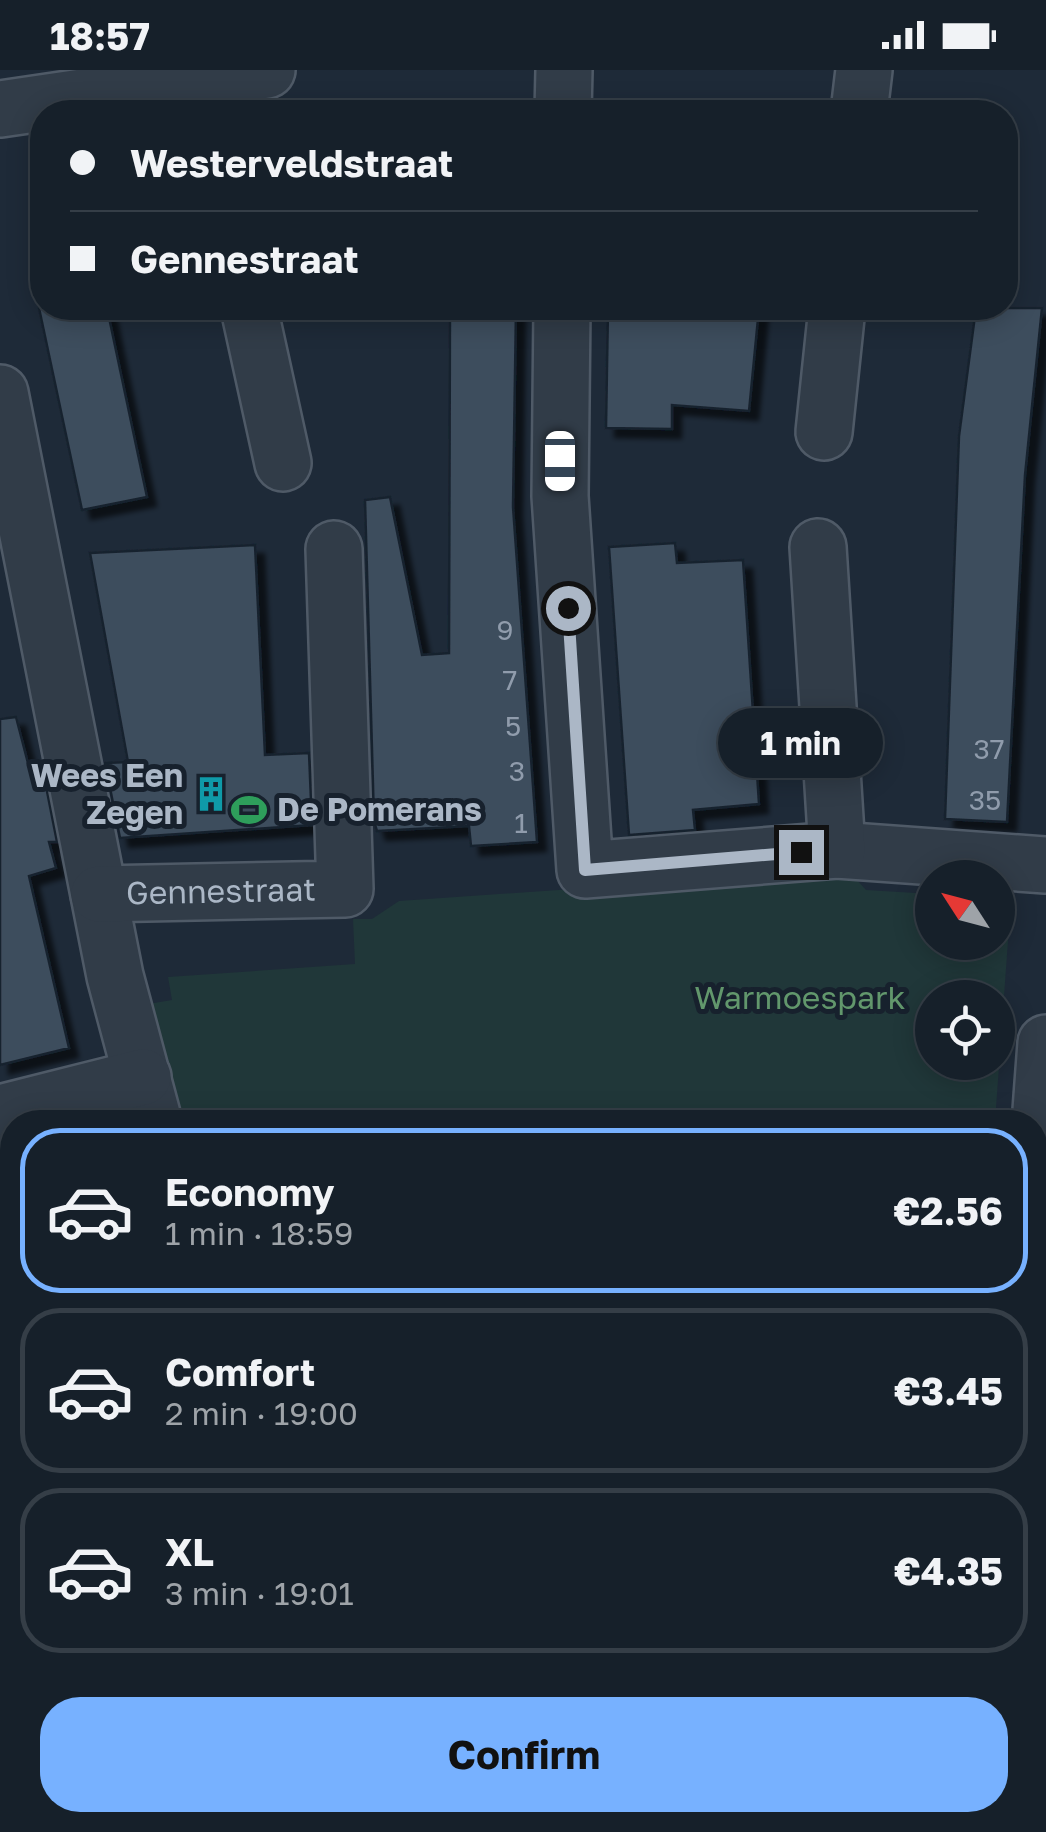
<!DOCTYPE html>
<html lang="en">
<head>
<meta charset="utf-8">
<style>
	:root { --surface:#16202a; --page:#232d36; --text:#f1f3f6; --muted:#9ea3a8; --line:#353e47; --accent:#77b1ff }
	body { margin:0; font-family:"Golos Text",sans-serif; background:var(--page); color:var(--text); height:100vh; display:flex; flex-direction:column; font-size:38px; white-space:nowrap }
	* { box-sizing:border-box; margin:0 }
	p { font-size:32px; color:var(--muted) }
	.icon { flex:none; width:55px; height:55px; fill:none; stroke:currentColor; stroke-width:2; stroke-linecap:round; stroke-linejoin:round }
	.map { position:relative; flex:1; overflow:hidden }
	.side { position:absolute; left:0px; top:1040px; width:1048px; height:722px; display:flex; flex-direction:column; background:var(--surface); border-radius:40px 40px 0 0; box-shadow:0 5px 25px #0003,0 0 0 2px var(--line) }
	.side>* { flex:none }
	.guide { position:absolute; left:30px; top:30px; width:988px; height:220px; border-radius:40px; box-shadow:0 5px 25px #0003,0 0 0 2px var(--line); display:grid; align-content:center; height:220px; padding:0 40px; background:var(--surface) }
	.needle { width:65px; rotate:306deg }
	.buttons { position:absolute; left:915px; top:790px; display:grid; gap:20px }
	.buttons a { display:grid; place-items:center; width:100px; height:100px; border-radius:50%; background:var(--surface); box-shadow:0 5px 25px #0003,0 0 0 2px var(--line); font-size:50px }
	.end { position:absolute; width:45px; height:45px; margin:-22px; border:12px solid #abb7c6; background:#111; box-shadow:0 0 0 5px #111 }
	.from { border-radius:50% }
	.bubble { position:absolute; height:70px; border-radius:35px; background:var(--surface); box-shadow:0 5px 25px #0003,0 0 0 2px var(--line); font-size:32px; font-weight:700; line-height:70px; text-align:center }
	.car { position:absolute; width:30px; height:60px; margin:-30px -15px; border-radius:12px; box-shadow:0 0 8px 2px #0007; background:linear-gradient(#fff 24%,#345 0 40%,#fff 0 76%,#345 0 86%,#fff 0) }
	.guide b { display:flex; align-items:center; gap:35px; height:95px; font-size:38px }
	.guide b+b { border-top:2px solid var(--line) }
	.guide i { width:25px; height:25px; background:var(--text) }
	ul { padding:18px 0 0; list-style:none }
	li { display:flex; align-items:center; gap:30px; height:165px; margin:0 20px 15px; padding:0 20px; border:5px solid var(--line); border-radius:40px }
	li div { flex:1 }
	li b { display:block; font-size:38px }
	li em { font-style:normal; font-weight:700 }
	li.on { border-color:var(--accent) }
	li>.icon { width:90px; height:90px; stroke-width:1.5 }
	.cta { display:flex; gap:20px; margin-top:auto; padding:20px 40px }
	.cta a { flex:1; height:115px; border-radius:40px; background:var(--accent); color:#111; font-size:40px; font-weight:700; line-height:115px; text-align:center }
	.status { display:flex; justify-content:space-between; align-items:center; height:70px; padding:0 50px; background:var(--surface); direction:ltr }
	.status svg { height:28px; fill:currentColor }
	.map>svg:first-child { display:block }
	.green { fill:#203739; fill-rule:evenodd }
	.building { fill:#3e4d5d; stroke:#19232f; stroke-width:2.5; filter:url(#shadow) }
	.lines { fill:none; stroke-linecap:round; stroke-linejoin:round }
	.service-casing { stroke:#4f5a67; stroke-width:40 }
	.minor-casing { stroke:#4f5a67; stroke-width:60 }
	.service { stroke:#313c48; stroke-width:35 }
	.minor { stroke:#313c48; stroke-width:55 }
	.route { stroke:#abb7c6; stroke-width:12 }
	.labels { text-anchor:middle; stroke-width:10; stroke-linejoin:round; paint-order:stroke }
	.number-label { font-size:28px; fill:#909cac }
	.poi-label { font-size:32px; font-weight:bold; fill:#abb7c6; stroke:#17212d; text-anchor:end }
	.street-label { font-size:32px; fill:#abb7c6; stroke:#17212d }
	.park-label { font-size:32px; fill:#62976c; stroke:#17212d }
</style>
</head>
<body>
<div class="status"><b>18:57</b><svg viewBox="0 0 49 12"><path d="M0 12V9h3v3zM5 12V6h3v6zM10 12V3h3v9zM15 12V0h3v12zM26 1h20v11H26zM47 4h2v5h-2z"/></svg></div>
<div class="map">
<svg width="1046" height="1762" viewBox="0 0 1046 1762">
	<defs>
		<filter id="shadow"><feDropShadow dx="9" dy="9" stdDeviation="2.5" flood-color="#0009"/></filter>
	</defs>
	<rect width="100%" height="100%" fill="#1e2a38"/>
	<path class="green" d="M848,800L866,820L932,824V872H998V809H1004L1003,828L1011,829L995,1052H173L148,934L172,930L168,907L355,894L353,849H372L399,831ZM932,928H998V992H932Z
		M0,1501L12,1564L0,1566Z"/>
	<path class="building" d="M39,238H107L147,427L82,440Z
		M450,238H516L513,437L537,772L471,776L469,756L377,761L374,751L365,430L390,427L422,585L449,583Z
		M608,238H759L749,341L672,335V359L606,358Z
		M976,238H1042L1025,405L1007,752L945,749L959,366Z
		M675,473L677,493L743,490L759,734L693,740L695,760L629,765L609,477Z
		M255,475L265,685L309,683L312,755L120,768L105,693L128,692L90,483Z
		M16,647L29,697L42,696L57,772H49L56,798L29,806L69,978L0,995V649Z"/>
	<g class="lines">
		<defs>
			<path id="service" d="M120,1750L123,1762"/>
			<g id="minor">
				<path d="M0,39L267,0"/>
				<path d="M563,42L564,0"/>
				<path d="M859,42L864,0"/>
				<path d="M249,238L283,393"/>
				<path d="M562,238L560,426L585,800L837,780L1046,795"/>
				<path d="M0,323L115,906L154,1052"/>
				<path d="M824,362L837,238"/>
				<path d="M818,477L837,780"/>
				<path id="s1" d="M99,824L345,819L334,479"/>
				<path d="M0,1043L143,1007"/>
				<path d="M1035,1121L1046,973"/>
				<path d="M1035,1322V1388"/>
				<path d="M1035,1474L1046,1475"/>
				<path d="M422,1750L428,1762"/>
				<path d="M957,1762L1003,1750"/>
			</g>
		</defs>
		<use href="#service" class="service-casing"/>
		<use href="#minor" class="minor-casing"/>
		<use href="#service" class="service"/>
		<use href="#minor" class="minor"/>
	</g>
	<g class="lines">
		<path class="route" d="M568,538L585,800L801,782"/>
	</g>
	<defs>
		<symbol id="building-bare" viewBox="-9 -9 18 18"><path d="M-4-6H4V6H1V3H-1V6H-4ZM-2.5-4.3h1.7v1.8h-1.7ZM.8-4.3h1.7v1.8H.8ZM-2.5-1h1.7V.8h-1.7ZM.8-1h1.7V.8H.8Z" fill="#0f9aa8" stroke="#17212d" stroke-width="2.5" paint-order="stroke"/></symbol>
		<symbol id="stadium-bare" viewBox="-9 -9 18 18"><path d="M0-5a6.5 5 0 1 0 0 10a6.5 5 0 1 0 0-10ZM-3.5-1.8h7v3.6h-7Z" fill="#2e9e5b" stroke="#17212d" stroke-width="2.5" paint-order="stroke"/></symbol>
	</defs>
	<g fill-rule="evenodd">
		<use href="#building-bare" x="186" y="699" width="50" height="50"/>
		<use href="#stadium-bare" x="224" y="715" width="50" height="50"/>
	</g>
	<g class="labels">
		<g class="number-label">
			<text x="505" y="570">9</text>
			<text x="510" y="620">7</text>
			<text x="513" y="666">5</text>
			<text x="989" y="689">37</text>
			<text x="517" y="711">3</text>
			<text x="985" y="740">35</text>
			<text x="521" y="763">1</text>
		</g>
		<g class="poi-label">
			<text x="183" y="717">Wees Een<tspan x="183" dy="37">Zegen</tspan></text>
			<text x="277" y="751" text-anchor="start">De Pomerans</text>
		</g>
		<g class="street-label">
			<text dy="11" stroke="none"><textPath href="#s1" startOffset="122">Gennestraat</textPath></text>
		</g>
		<g class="park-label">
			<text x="800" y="939">Warmoespark</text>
		</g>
	</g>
</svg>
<div class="buttons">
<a><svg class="needle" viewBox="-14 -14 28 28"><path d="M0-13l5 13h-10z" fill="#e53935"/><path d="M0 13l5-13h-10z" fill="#9ea3a8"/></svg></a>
<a><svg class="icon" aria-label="locate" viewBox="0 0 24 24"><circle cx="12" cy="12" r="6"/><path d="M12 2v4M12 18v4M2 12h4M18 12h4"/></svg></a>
</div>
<i class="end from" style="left:568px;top:538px"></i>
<i class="end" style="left:801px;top:782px"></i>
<div class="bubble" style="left:718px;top:638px;width:165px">1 min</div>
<i class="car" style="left:560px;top:391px;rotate:180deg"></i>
<div class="guide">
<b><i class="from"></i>Westerveldstraat</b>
<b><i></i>Gennestraat</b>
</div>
<section class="side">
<ul>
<li class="on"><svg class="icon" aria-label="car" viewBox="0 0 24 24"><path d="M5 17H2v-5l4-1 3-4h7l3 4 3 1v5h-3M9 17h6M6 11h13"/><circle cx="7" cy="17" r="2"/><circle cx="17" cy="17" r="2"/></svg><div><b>Economy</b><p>1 min · 18:59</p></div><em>€2.56</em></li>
<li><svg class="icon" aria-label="car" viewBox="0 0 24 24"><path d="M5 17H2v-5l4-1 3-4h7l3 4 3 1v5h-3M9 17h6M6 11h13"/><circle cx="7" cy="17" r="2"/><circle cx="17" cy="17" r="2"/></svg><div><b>Comfort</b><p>2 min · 19:00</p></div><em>€3.45</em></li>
<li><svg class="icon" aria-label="car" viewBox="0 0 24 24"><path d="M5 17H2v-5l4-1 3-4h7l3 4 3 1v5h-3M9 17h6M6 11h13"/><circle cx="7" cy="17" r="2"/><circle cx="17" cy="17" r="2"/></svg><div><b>XL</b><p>3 min · 19:01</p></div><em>€4.35</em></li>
</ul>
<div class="cta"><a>Confirm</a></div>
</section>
</div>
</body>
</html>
